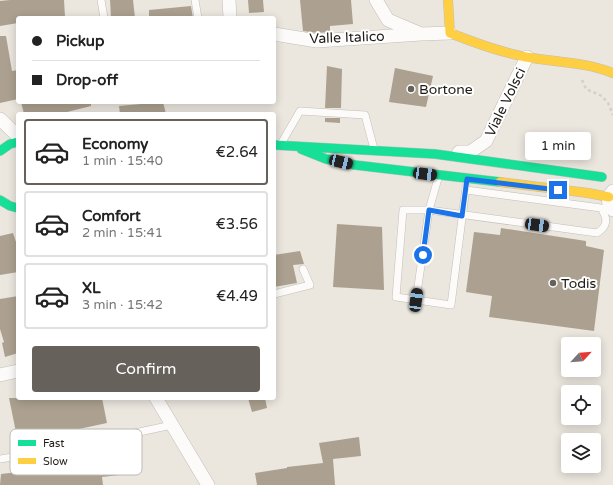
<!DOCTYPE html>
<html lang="en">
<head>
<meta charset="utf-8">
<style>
	:root { --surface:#fff; --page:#f6f6f6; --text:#222; --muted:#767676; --line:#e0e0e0; --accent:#66615b }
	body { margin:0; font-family:"Varela Round",sans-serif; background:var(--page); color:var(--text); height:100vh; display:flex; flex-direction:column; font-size:15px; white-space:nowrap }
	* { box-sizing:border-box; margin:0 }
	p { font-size:13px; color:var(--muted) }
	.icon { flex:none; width:22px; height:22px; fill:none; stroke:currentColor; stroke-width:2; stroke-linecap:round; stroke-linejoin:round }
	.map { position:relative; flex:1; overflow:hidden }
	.panel { position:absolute; left:16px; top:112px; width:260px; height:288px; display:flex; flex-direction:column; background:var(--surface); border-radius:4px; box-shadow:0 2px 10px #0003 }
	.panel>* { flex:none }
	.hud { position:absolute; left:16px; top:16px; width:260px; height:88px; border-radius:4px; box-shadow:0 2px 10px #0003; display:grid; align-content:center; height:88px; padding:0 16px; background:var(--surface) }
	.needle { width:26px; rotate:64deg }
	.controls { position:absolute; left:561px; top:337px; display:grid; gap:8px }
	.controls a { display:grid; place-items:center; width:40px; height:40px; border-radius:4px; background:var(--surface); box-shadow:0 2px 10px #0003; font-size:20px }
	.end { position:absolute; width:18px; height:18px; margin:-9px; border:5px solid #1a73e8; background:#fff; box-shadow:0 0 0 2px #fff }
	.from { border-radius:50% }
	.bubble { position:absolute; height:28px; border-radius:4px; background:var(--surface); box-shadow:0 2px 10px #0003; font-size:13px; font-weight:600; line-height:28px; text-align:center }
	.car { position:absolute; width:12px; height:24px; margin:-12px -6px; border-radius:5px; box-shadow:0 0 3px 1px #0007; background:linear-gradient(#222 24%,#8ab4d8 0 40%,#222 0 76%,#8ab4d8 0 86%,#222 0) }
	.hud b { display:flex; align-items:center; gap:14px; height:38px; font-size:15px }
	.hud b+b { border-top:1px solid var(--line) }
	.hud i { width:10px; height:10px; background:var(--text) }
	ul { padding:7px 0 0; list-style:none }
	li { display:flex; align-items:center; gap:12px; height:66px; margin:0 8px 6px; padding:0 8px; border:2px solid var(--line); border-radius:4px }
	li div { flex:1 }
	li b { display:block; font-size:15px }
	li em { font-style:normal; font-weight:600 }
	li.current { border-color:var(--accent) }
	li>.icon { width:36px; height:36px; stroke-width:1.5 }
	.cta { display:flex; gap:8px; margin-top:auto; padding:8px 16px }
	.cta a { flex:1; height:46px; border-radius:4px; background:var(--accent); color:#fff; font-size:16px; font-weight:600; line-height:46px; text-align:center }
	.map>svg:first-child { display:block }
	.building { fill:#aca190 }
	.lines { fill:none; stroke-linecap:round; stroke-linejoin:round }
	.lane-casing { stroke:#c2beb8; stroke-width:8 }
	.street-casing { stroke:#c2beb8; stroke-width:14 }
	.fast-casing { stroke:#c2beb8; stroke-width:10 }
	.slow-casing { stroke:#c2beb8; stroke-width:10 }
	.path { stroke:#d2d0ce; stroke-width:2.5; stroke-dasharray:3 3; stroke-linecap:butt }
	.lane { stroke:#fcfbfa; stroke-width:7 }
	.street { stroke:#fcfbfa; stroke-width:13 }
	.fast { stroke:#16e098; stroke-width:9 }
	.slow { stroke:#ffcf43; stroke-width:9 }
	.route { stroke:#1a73e8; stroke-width:5 }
	.poi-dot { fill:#66615b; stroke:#fff; stroke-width:1.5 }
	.labels { text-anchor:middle; stroke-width:4; stroke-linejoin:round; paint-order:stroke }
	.street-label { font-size:14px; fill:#1e1a15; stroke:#fff }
	.poi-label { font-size:14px; fill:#1e1a15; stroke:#fff; text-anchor:start }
	.key { fill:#fff; stroke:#bcbab9; stroke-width:1 }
	.key-label { font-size:11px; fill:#1e1a15 }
</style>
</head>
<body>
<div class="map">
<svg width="613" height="485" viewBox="0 0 613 485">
	<rect width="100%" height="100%" fill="#ebe6de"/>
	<path class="building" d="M10,0H64L65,17L18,18V23L0,26V1Z
		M110,0H133L135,18H111Z
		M248,0H263L264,12L249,13Z
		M300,0H351L353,24L330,26V32L317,33L303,31Z
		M191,6L193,18H149V10Z
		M0,36H6L12,71L18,70V99L0,103Z
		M327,66L342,69L341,108H325Z
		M395,68L433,76L426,107L389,102Z
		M21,102H91V106L59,114H24Z
		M163,102L166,114H120L119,106Z
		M325,118H340V123L325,122Z
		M337,224L382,227L384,290L333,287Z
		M501,228L586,241V246L604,250L594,331L489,317L492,296L466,292L474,232L500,235Z
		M13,233L18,248V272L0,275V236Z
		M300,251L304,264L293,265L297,283L274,287V255Z
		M18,296V353L5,357L2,343L4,342L0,329V299Z
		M9,398H102L107,423L18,442Z
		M248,398H265L267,408L252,412Z
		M359,437L361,456L333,459L335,485H257L255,473L287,468V467L323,463L319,443Z
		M136,453L137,473L102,477L103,485H0L1,474L79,465L80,460Z"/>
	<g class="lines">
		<defs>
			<path id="lane" d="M101,0L104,18
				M195,0L198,18
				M282,142L300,111L365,115L374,149
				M439,175L429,210H403L396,297L451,305L466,187
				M274,294L310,285L303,269
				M416,300L429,210L597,233C608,226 608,219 601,208L466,190
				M0,459L60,449L172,425"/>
			<path id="street" d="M229,0L230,18
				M376,0L388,20L421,34L450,33
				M274,34L317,41L421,34
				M0,119L18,136
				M459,152H470L486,141L527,57
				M613,191C607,197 607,204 613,210
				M0,375L18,371
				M156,398L208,485"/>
			<path id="fast" d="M274,145L435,154L602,177
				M301,149L326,159L355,165L500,182
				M0,151L10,144L18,142
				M0,200L10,206L18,208"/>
			<path id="slow" d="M448,0L450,33C475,43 500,52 526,57C555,62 585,62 613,73
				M500,182L588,193L609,197"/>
		</defs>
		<use href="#lane" class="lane-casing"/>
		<use href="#street" class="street-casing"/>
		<use href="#fast" class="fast-casing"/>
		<use href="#slow" class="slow-casing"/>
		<path class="path" d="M582,80L586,89L602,96L608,103L613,115"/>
		<use href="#lane" class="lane"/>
		<use href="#street" class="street"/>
		<use href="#fast" class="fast"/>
		<use href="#slow" class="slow"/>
	</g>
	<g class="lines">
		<path class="route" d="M423,255L429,210L462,216L467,179L558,190"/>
	</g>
	<g class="poi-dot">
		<circle cx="411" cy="89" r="4"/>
		<circle cx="553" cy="283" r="4"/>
	</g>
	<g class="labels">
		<g class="street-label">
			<text transform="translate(347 37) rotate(-2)" y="5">Valle Italico</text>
			<text transform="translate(505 102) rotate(-64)" y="5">Viale Volsci</text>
		</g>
		<g class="poi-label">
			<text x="419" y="94">Bortone</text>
			<text x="561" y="288">Todis</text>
		</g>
	</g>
	<rect x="10" y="429" width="132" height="46" rx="6" class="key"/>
	<rect x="18" y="440" width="18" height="6" fill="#16e098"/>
	<rect x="18" y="458" width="18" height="6" fill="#ffcf43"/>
	<g class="key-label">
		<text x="43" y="447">Fast</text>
		<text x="43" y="465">Slow</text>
	</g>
</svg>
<div class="controls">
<a><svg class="needle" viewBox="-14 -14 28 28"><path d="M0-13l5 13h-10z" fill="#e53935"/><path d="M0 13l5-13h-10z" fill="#767676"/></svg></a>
<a><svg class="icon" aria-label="locate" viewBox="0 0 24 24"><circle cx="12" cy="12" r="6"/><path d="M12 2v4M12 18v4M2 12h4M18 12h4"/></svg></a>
<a><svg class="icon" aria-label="layers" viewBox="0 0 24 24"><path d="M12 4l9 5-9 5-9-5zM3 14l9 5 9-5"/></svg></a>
</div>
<i class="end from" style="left:423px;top:255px"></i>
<i class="end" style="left:558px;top:190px"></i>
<div class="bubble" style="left:525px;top:132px;width:66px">1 min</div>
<i class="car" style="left:341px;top:162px;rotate:103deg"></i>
<i class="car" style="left:425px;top:174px;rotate:97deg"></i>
<i class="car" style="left:537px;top:225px;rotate:98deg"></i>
<i class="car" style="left:416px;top:300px;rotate:8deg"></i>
<div class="hud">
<b><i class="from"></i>Pickup</b>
<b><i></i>Drop-off</b>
</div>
<section class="panel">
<ul>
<li class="current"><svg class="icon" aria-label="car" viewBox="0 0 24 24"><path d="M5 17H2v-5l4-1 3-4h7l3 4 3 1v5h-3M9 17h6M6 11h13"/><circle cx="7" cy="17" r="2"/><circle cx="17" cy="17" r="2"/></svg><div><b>Economy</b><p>1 min · 15:40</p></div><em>€2.64</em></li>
<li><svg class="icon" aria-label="car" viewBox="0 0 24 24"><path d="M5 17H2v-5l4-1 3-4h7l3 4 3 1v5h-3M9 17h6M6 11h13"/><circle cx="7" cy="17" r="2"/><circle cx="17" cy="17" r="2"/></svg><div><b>Comfort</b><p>2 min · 15:41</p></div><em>€3.56</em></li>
<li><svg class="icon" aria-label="car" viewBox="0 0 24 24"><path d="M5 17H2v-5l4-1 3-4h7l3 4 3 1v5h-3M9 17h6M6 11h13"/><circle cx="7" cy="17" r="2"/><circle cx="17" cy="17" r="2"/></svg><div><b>XL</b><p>3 min · 15:42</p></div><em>€4.49</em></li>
</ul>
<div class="cta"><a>Confirm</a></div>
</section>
</div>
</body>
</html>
